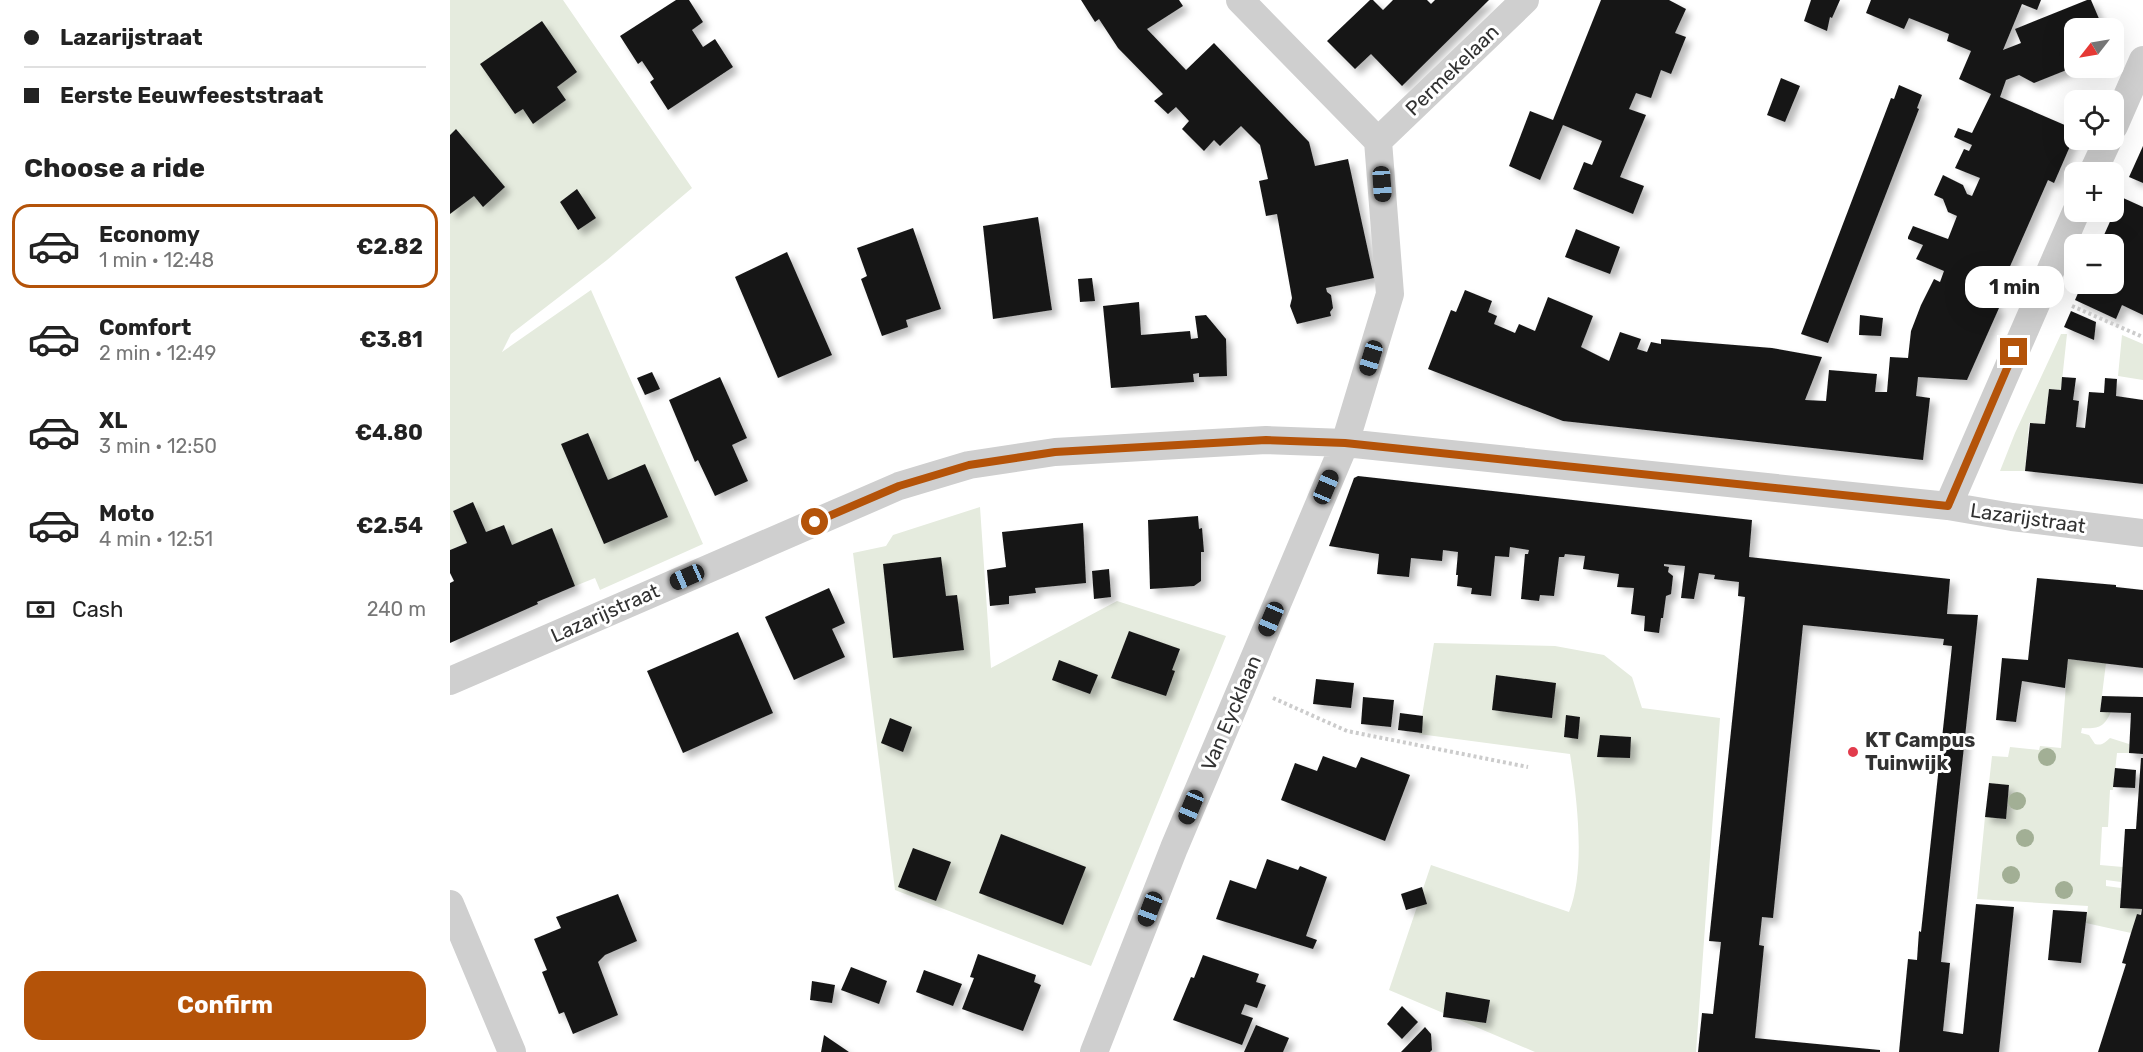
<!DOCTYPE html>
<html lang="en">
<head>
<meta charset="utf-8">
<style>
	:root { --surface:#fff; --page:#f6f6f6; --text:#222; --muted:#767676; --line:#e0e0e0; --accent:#b45309 }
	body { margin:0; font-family:Rubik,sans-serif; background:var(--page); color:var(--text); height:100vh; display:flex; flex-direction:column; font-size:22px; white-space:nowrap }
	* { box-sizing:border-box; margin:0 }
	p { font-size:20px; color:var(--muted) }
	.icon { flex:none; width:33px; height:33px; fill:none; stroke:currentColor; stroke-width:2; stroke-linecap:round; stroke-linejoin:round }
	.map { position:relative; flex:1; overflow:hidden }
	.sheet { display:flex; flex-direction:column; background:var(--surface); width:450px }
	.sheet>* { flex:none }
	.hud { display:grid; align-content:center; height:132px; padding:0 24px; background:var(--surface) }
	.needle { width:39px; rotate:239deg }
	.controls { position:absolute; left:1614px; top:18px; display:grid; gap:12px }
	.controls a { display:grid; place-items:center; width:60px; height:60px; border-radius:12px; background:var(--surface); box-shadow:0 6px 24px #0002; font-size:30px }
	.end { position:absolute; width:27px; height:27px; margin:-14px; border:8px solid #b45309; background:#fff; box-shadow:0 0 0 3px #fff }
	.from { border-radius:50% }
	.bubble { position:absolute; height:42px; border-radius:18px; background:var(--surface); box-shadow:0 6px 24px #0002; font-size:20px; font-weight:700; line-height:42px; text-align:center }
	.car { position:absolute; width:18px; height:36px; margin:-18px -9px; border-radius:8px; box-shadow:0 0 4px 2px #0007; background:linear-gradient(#222 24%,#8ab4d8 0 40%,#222 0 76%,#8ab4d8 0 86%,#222 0) }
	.hud b { display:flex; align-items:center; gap:21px; height:57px; font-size:22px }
	.hud b+b { border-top:2px solid var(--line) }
	.hud i { width:15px; height:15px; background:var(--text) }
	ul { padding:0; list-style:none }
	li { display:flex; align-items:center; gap:18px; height:84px; margin:0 12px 9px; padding:0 12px; border:3px solid transparent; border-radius:18px }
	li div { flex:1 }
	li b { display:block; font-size:22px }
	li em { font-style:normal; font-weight:700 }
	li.active { border-color:var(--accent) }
	li>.icon { width:54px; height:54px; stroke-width:1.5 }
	h2 { padding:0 24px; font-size:27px; line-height:72px }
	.pay { display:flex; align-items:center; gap:15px; height:66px; padding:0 24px; font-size:22px }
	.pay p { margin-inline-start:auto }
	.primary-button { display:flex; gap:12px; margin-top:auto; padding:12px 24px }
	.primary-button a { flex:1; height:69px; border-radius:18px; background:var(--accent); color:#fff; font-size:24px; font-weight:700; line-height:69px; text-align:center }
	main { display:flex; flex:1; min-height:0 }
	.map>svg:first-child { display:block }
	.green { fill:#e5ebde }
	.building { fill:#191919; filter:url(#shadow) }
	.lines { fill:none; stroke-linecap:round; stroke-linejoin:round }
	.path { stroke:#ccc; stroke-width:4; stroke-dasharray:3 3; stroke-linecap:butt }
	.street { stroke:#cfcfcf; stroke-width:28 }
	.tree { fill:#a2af95 }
	.route { stroke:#b45309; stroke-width:8 }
	.poi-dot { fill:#e23b4c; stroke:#fff; stroke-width:2 }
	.labels { text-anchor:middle; stroke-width:6; stroke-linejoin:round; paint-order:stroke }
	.street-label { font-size:20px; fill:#323232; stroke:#fff }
	.poi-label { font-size:20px; font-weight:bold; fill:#323232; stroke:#fff; text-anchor:start }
</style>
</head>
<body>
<main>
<section class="sheet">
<div class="hud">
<b><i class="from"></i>Lazarijstraat</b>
<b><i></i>Eerste Eeuwfeeststraat</b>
</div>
<h2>Choose a ride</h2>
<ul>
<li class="active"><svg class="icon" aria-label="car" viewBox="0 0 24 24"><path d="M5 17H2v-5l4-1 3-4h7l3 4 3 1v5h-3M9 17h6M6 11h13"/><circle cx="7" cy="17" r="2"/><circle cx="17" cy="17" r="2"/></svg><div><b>Economy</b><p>1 min · 12:48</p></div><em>€2.82</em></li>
<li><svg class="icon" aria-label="car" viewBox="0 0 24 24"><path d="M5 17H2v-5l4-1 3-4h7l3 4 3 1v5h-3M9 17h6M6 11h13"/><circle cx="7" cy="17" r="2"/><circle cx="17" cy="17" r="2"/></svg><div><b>Comfort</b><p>2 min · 12:49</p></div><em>€3.81</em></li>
<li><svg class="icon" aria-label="car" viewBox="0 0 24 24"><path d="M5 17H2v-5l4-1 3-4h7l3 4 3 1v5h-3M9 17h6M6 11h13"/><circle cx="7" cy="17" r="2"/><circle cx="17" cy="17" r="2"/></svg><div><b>XL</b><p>3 min · 12:50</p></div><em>€4.80</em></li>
<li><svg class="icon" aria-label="car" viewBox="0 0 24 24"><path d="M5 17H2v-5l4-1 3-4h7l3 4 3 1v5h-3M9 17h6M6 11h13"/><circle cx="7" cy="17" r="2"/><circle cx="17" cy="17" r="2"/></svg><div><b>Moto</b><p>4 min · 12:51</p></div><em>€2.54</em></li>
</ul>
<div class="pay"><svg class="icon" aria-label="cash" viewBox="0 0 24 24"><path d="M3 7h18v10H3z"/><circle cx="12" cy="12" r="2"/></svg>Cash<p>240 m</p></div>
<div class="primary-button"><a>Confirm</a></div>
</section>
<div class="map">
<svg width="1693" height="1052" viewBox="0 0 1693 1052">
	<defs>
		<filter id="shadow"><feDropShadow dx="5.5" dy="5.5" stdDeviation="3" flood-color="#0004"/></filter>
	</defs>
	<rect width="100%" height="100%" fill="#fff"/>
	<path class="green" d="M0,0H113L242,188L157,260L61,334L52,352L141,290L253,544L150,590L145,578L125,586L102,529L62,545L54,525L36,532L23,502L3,511L17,543L0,550Z
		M1611,334H1617L1611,390L1599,389L1595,424L1579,423L1575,471H1550L1565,433Z
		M1672,335L1693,344V380L1668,376Z
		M530,507L541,668L667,601L776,636L641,966L445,890L403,553L436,546L443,535Z
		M984,643L1105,646L1154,655L1182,677L1192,708L1270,718L1246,1052H1085L939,990L981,865L1119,912C1136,870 1127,798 1120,754L969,734Z
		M1618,659L1656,663L1650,711L1661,712C1654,727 1649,729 1632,728L1631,733L1639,735L1645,744C1653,746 1655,742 1660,738L1679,744V753H1667L1663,790H1660L1658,827H1652L1650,865L1673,867L1671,882L1656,880V886L1671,888L1670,908L1692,909L1681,933L1636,923L1638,906L1527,899L1535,817L1557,805L1559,786L1539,783L1542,756L1558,757L1560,747L1589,750L1590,746L1611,748Z"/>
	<path class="building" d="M226,0H239L253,22L242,30L253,47L265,39L283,67L218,110L200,82L204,79L192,61L188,64L170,36Z
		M631,0H729L733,6L697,29L736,70L764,43L859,142L865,166L898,159L924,278L876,288L877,292L881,295L883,308L880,312L881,316L847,324L840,306L842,298L827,214L816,216L809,181L818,179L810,145L791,126L770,146L764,140L754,151L732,129L739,121L726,107L718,114L704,101L713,94L668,48L649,19L645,22Z
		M920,0H923L933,10L943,0H977L981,4L985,0H1039L952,86L921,54L905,69L877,41Z
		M1151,0H1219L1236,9L1225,33L1236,37L1221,74L1211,70L1201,98L1186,93L1179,109L1196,115L1170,177L1194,186L1183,214L1123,189L1134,162L1142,165L1152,141L1113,125L1090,180L1059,166L1080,111L1103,120Z
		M1361,0H1390L1382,18L1380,17L1377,31L1354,21Z
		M1421,0H1591L1587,10L1572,4L1553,50L1571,43L1565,29L1637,0H1641L1653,28H1624V67L1584,83L1569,75L1556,80L1550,97L1624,129V137L1604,183L1598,180L1543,305L1549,308L1517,380L1468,377L1466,396L1480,398L1473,460L1113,421L978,369L1001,310L1006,312L1015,290L1042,301L1038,312L1047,316L1044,324L1065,333L1069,324L1085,331L1098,297L1143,316L1131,347L1159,361L1170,332L1191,339L1187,349L1197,352L1201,342L1211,344V339L1322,348L1372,357L1355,400L1376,401L1379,370L1427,374L1425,392H1437L1440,357L1458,358L1461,331L1471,305L1484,279L1490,282L1494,271L1466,259L1473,245L1458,239V237L1463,226L1498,239L1507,216L1498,212L1493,199L1484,195L1493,175L1513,185L1517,194L1522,196L1530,178L1505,168L1514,149L1519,151L1522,145L1504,137L1508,128L1522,133L1541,94L1509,79L1521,51L1497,41L1499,34L1459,18L1454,29L1416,13Z
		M92,21L127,72L107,87L116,100L83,124L73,109L65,114L30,64Z
		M1331,78L1350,86L1335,122L1317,115Z
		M1449,85L1472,95L1467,108L1469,109L1378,343L1351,334L1441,98L1444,99Z
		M6,129L55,187L33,207L24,196L0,214V135Z
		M1693,146V183L1679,177Z
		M127,189L146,218L128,230L110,202Z
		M1671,197L1693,207V315L1672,305L1666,319L1625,300L1632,284H1664V244H1650Z
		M588,217L602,310L543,319L533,226Z
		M463,228L491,309L456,320L458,327L432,336L411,279L417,276L407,248Z
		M1126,229L1170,247L1160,274L1115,257Z
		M337,252L382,355L328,378L285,277Z
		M642,278L645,301L630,302L628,279Z
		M689,302L691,335L740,331L741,339L748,338L745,316L756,315L776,339L777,376L749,377V373L743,374L744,382L661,388L653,306Z
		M1621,311L1646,322L1644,340L1614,327Z
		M1410,315L1433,318L1431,336L1409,335Z
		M202,372L210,389L195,395L187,378Z
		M270,377L297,438L282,445L298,481L265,496L248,460L245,462L219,400Z
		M1612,377L1626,378L1623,400L1629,401L1626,427L1635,428L1639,392L1654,393L1655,378L1667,379L1666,396L1693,400V484L1575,471L1580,423L1595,424L1599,389L1611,390Z
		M138,433L158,480L195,464L218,517L154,544L111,444Z
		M908,476L1302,520L1299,557L1500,579L1497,614L1528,615L1491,962L1500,963L1493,1031L1513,1034L1526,904L1564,907L1549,1052H1449L1458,959L1467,960L1469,931L1471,932L1502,646L1493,645L1494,639L1353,625L1323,918L1312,917L1309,945L1314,946L1305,1038L1430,1050V1052H1248L1252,1013L1263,1014L1271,942L1259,941L1295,597L1288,596L1289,582L1264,579L1265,575L1249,573L1244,599L1231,598L1235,566L1214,564V566L1219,567L1218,572L1223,576L1221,594L1216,596L1213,618H1211L1209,633L1194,631L1195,616L1181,614L1184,588L1167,587L1169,574L1133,569L1135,556L1115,554L1114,557H1109L1104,596L1090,595L1089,601L1071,599L1075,554H1078L1079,550L1060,547L1059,557L1045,556L1041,596L1021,594L1022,588L1007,586L1008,575H1006L1008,552L993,550L992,561L961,558L959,577L927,574L929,554L879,546L904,478Z
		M23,502L36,532L54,525L62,545L102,528L125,586L87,602L88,604L0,643V583L4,581L0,573V550L17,543L3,511Z
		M748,516L749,529L752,528L754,552H751V581L744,586L700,589L698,520Z
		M633,523L636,583L585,588L586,593L559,596V604L540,606L537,570L556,567L552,532Z
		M491,557L496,596L507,595L514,650L443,658L433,564Z
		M659,569L661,597L644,599L642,571Z
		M1587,578L1666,585V587L1693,590V668L1618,659L1615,688L1572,681L1566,722L1546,720L1552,658L1578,660Z
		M379,588L395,623L382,629L395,657L344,680L315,617Z
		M679,631L730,649L722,670L725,671L716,696L661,678Z
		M288,632L323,713L233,753L197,671Z
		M609,660L648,675L640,694L602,680Z
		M1046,675L1106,683L1102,718L1042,710Z
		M866,679L904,683L901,708L863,704Z
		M1652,696L1693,697V754L1679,753L1681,713L1650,712Z
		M913,697L944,700L941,727L911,724Z
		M950,713L973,716L972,733L948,730Z
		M1116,715L1130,717L1128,739L1114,737Z
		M440,718L462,727L453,752L431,743Z
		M1150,735L1181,737L1180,758L1147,757Z
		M873,756L906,768L911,757L960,775L935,841L831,800L845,763L867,771Z
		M1691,758H1693V1052H1648L1676,964L1672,963L1681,933L1687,914L1691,915L1692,909L1670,908L1675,829H1686Z
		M1665,768L1686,770L1685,788L1663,787Z
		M1539,783L1559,785L1556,819L1535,817Z
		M551,834L636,867L613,925L529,893Z
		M463,848L501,862L486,901L448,887Z
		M817,859L848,870L850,866L877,877L856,936L867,940L863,949L766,919L780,880L806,889Z
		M972,887L977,904L956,910L951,894Z
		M168,894L187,941L155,955L148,962L168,1015L123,1034L114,1012L109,1014L92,972L97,970L84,939L111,928L106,917Z
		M1603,910L1637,912L1631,963L1598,960Z
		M528,954L586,975L584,982L591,985L573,1031L512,1009L524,978L520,977Z
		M753,955L809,974L806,982L816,985L807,1008L795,1004L791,1014L803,1018L792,1045L723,1020L741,977L744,978Z
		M401,967L437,981L429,1004L391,990Z
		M474,970L512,984L503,1006L466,992Z
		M362,981L385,985L382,1003L360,1000Z
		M996,992L1040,1000L1036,1023L993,1017Z
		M952,1006L968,1022L952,1039L937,1024Z
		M806,1025L839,1038L833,1052H794Z
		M975,1027L981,1034L982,1050L980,1052H951Z
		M374,1035L399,1052H371Z"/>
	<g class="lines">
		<path class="path" d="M1622,306L1693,337
			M823,698L897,731L1078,767"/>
		<path class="street" d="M790,0L928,141
			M1664,126L1693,60
			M1643,172L1658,140
			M1498,506L1626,212
			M0,681L449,486L519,465L605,452L816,440L895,443L1498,506L1562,517L1693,533
			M0,904L62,1052
			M644,1052L724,848L895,443L940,294L928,141L1075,0"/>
	</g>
	<g class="tree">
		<circle cx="1597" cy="757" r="9"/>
		<circle cx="1567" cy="801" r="9"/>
		<circle cx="1575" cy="838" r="9"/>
		<circle cx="1561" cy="875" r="9"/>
		<circle cx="1614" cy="890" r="9"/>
	</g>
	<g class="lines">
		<path class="route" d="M365,522L449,486L519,465L605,452L816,440L895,443L1498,506L1564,352"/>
	</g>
	<circle class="poi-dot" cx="1403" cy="752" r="6"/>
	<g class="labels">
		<g class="street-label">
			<text transform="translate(1002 70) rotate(-44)" y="7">Permekelaan</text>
			<text transform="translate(1578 518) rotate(8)" y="7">Lazarijstraat</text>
			<text transform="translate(155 613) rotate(-24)" y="7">Lazarijstraat</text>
			<text transform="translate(781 713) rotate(-67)" y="7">Van Eycklaan</text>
		</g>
		<g class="poi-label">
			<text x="1415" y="747">KT Campus<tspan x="1415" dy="23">Tuinwijk</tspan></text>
		</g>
	</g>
</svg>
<div class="controls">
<a><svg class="needle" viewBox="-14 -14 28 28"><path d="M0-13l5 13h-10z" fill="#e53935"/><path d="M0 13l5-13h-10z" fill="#767676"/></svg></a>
<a><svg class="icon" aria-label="locate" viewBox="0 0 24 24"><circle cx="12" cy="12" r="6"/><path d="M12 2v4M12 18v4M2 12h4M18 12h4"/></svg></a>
<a>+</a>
<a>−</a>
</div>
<i class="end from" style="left:365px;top:522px"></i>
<i class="end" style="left:1564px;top:352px"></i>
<div class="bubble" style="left:1515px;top:266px;width:99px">1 min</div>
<i class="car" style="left:932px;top:184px;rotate:176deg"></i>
<i class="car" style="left:921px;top:358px;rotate:197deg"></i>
<i class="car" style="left:876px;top:487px;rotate:23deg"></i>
<i class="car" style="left:237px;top:577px;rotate:246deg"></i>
<i class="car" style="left:821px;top:619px;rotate:203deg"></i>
<i class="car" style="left:741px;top:807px;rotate:203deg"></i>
<i class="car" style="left:700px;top:909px;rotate:201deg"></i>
</div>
</main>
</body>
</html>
